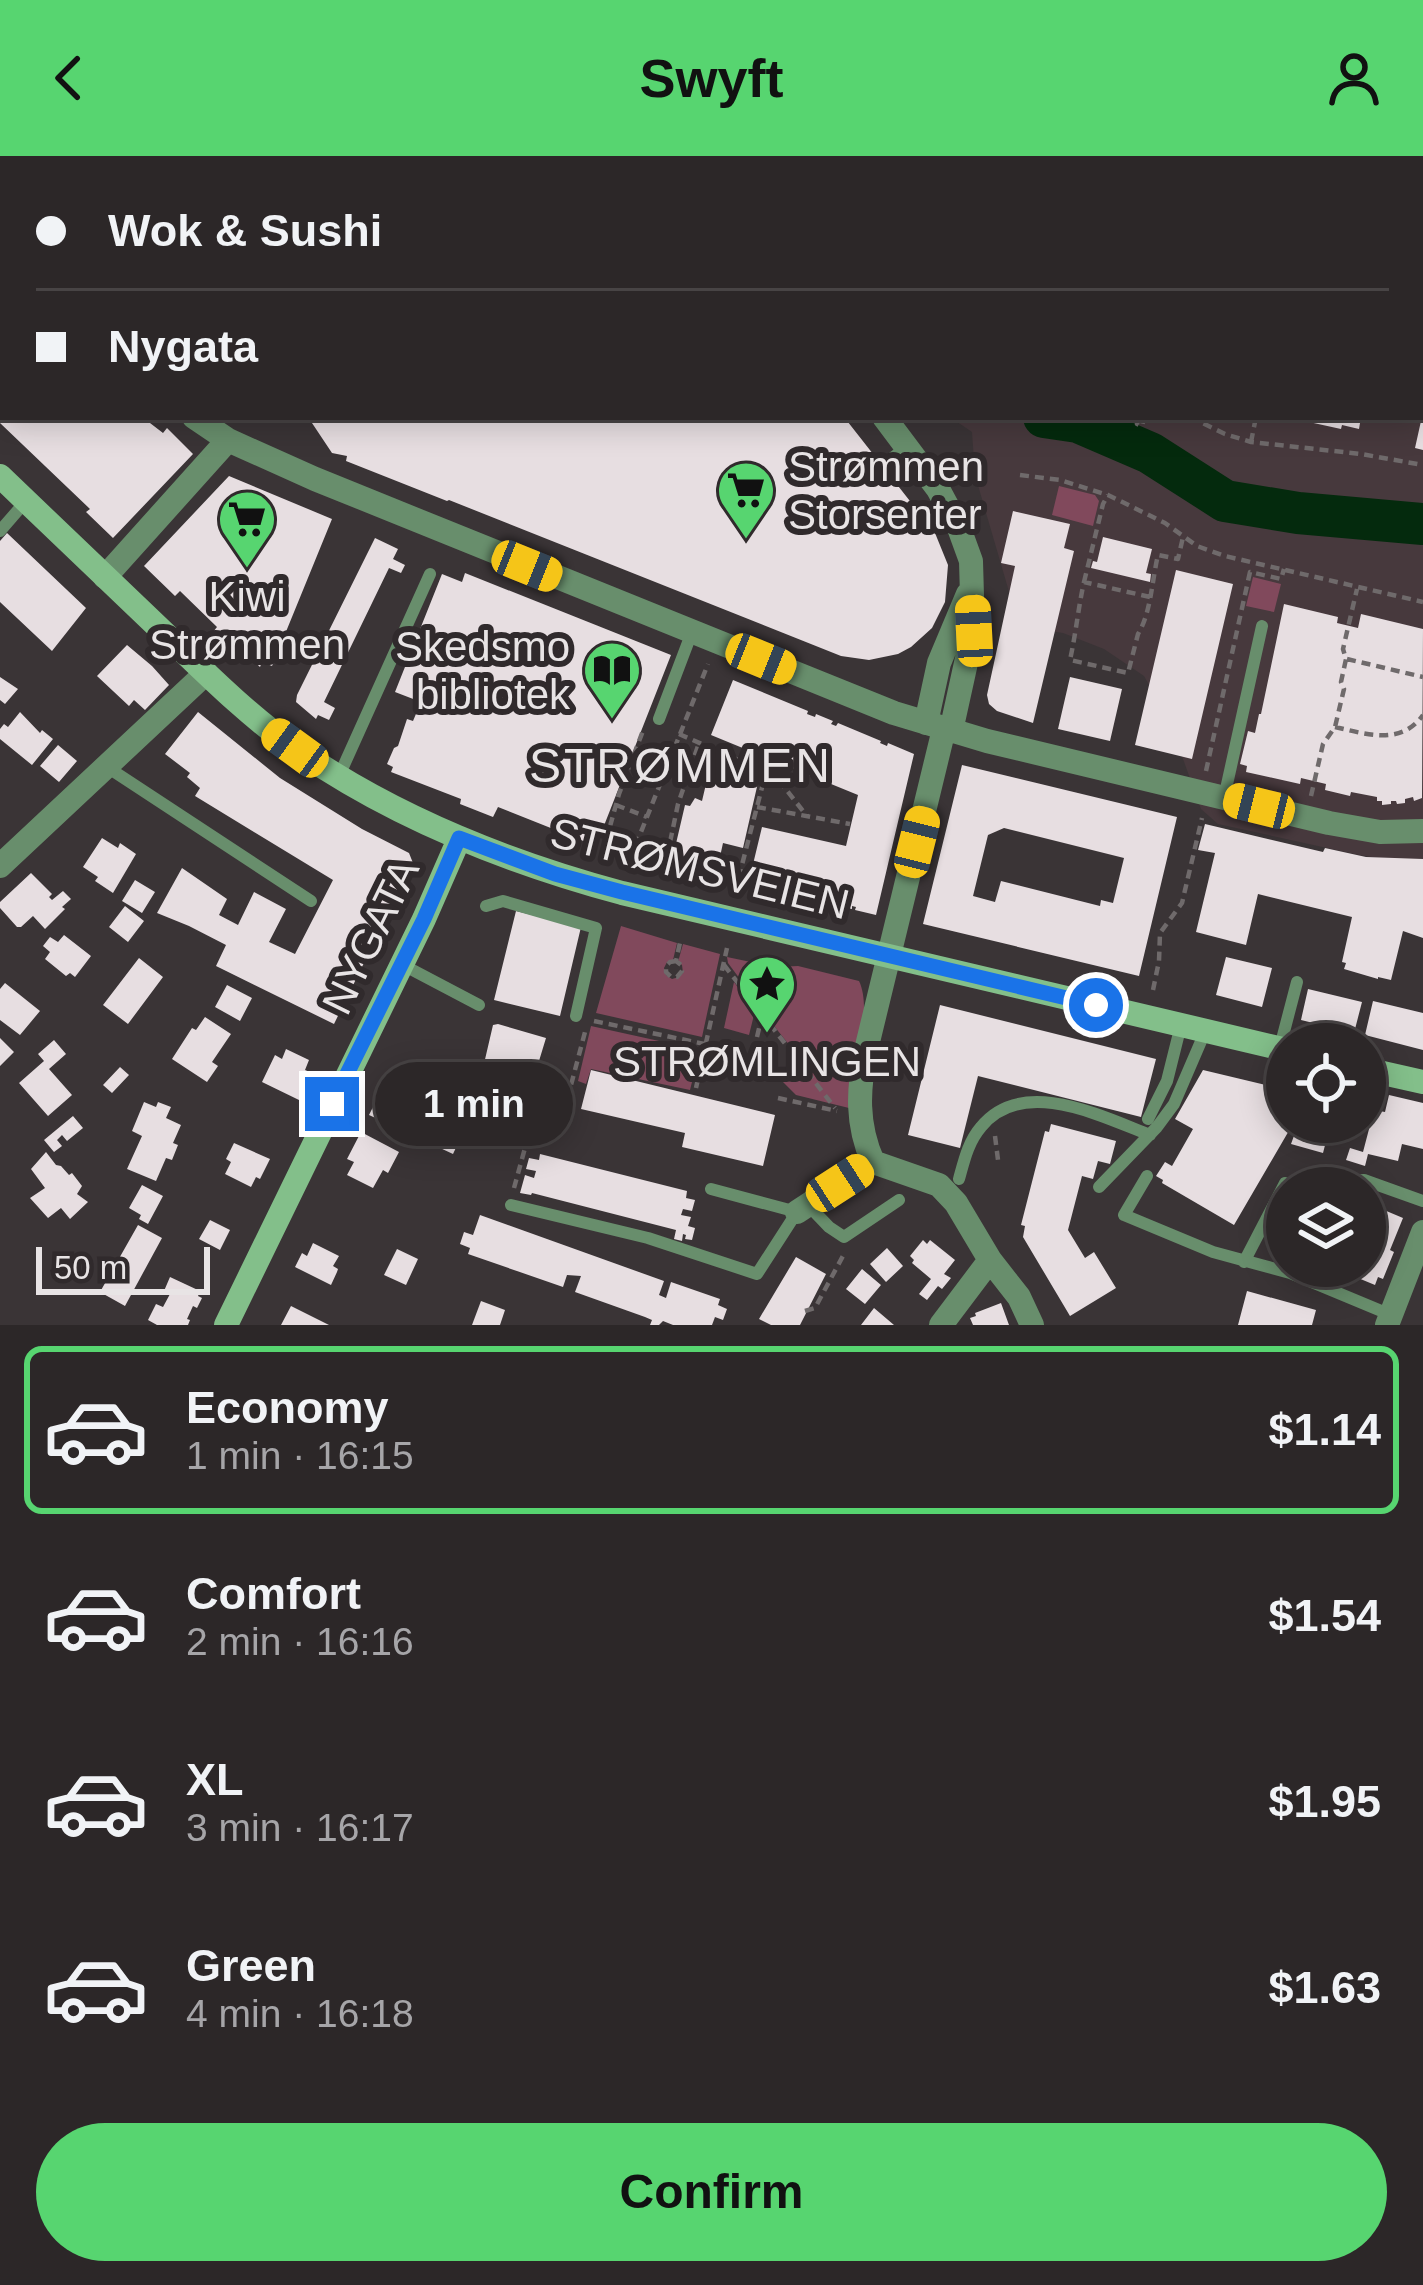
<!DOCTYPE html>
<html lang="en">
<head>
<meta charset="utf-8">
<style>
	:root { --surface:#2c2728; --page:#383334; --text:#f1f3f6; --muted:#a6a5a8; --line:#484445; --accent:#57d570 }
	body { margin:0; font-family:Arial,sans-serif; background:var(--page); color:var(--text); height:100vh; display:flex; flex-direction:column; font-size:45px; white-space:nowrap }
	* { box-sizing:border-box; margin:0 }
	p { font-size:39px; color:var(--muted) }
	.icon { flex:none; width:66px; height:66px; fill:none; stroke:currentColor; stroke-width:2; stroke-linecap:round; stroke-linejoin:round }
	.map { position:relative; height:1169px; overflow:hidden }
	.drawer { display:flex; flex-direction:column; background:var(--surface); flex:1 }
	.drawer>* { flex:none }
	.guide { position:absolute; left:0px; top:0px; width:1425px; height:264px; box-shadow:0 6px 30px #0003,0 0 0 3px var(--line); display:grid; align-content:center; height:264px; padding:0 36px; background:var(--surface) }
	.fabs { position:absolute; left:1266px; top:867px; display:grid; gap:24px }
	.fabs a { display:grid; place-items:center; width:120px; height:120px; border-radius:50%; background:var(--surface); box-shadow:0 6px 30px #0003,0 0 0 3px var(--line); font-size:60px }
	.scale { position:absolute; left:36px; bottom:30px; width:174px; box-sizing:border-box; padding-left:12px; border:6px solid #e8e4e5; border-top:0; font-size:33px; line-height:42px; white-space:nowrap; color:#e8e4e5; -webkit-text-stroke:9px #302a2c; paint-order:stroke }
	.end { position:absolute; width:54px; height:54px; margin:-27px; border:15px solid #1a73e8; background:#fff; box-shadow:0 0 0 6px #fff }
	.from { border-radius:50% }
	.bubble { position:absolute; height:84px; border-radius:42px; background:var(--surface); box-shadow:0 6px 30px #0003,0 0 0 3px var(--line); font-size:39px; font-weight:700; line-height:84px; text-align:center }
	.car { position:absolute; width:36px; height:72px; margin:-36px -18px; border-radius:15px; box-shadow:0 0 9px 3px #0007; background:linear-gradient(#f5c518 24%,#345 0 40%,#f5c518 0 76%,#345 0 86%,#f5c518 0) }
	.guide b { display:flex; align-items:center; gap:42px; height:114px; font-size:45px }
	.guide b+b { border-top:3px solid var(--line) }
	.guide i { width:30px; height:30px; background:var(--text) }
	ul { padding:21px 0 0; list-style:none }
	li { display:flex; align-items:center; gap:36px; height:168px; margin:0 24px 18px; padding:0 12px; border:6px solid transparent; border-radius:18px }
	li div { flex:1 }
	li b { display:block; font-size:45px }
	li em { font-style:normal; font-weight:700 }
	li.on { border-color:var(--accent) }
	li>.icon { width:108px; height:108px; stroke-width:1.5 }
	.action { display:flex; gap:24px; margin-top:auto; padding:24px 36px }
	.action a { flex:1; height:138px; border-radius:72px; background:var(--accent); color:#111; font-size:48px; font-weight:700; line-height:138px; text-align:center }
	header { display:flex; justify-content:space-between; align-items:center; height:156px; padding:0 36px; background:var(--accent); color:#111; font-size:54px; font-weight:700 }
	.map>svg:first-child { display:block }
	.built { fill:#47393d }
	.green { fill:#81495c }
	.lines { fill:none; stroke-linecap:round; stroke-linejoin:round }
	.river { stroke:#042a0d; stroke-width:42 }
	.building { fill:#e7dee1; fill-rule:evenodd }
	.path { stroke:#6f6a6b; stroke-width:4.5; stroke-dasharray:9 6; stroke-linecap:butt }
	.service { stroke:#688e6c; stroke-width:12 }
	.minor { stroke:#688e6c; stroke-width:24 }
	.secondary { stroke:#83bf8a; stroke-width:24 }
	.route { stroke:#1a73e8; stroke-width:15 }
	.labels { text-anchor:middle; stroke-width:12; stroke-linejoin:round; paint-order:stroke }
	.poi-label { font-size:42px; fill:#e8e4e5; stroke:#302a2c }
	.street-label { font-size:42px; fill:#e8e4e5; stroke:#302a2c }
	.quarter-label { font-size:48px; letter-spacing:3px; fill:#e8e4e5; stroke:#302a2c }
</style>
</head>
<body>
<header><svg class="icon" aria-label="back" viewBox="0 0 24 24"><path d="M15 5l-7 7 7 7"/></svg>Swyft<svg class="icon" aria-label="person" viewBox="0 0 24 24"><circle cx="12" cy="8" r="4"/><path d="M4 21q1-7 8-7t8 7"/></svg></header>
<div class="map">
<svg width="1423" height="1169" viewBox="0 0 1423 1169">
	<rect width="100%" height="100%" fill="#3a3436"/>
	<path class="built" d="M774,0H1423V703L1397,705L1359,699L1218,668L1201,653L1169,564L1144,520L1104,493L1063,477L1019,470L975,319L972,276L950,261H1422V3H774Z"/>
	<path class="green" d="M1059,330L1095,339L1099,345L1093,370L1052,359Z
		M1253,421L1281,428L1274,456L1246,450Z
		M621,770L677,787L673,804L667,806L664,812L666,819L672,823L679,821L683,817L682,809L678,806L683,788L720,798L702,881L596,857Z
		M727,801L765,809L757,846L728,807Z
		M798,810L859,825C873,853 854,920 849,952L796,939L783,926L790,890L767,861L777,811Z
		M734,826L755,855L749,879L724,872Z
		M591,870L700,894L690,934L591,913L586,928L578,925Z"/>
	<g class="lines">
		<path class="river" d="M790,0V3
			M1044,261L1078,266L1150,297L1225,345L1298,357L1423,368"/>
	</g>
	<path class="building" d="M0,261H147L152,265L150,267L163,277L167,272L193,298L113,382L86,356L90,353L0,267Z
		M308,261H844L935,377L948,409L945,446L932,472L911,491L898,498L869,504L841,500L449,344L447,345L346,305L347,300L332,297Z
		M1310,261H1361L1359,273L1342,269L1341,273L1309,266Z
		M1421,265H1423V294L1415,292Z
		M229,320L332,363L272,510L262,506L260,511L238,490L235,497L228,494L229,492L213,476L217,471L180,435L175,440L144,410Z
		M1013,355L1070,368L1064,392L1074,395L1033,567L997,555L989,548L987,539L1015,410L1001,407Z
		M7,377L86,452L52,495L0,446V385Z
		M1103,381L1152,393L1146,417L1151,418L1150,426L1091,412L1093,405L1097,406Z
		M375,382L398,393L393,403L405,409L401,417L389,412L324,546L335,552L329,564L318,559L316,563L296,546L297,539Z
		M1176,414L1233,428L1192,603L1135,589Z
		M465,417L671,499L596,690L498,651L493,661L460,648L461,643L391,616L393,611L387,608L394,592L398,590L407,563L413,565L421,546L395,536L442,418L462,426Z
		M1284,448L1338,461L1337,467L1358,472L1361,458L1423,473L1422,642L1414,645L1413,641L1405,643V647L1397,648L1396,645H1391V648L1382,649V645H1377V641L1351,636L1350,640L1325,634L1326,628L1301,622L1300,628L1246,616L1247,610L1240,608L1248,575L1255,577L1259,558H1261Z
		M127,489L152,510L169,529L145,554L134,544L129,550L97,520Z
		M0,521L18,533L5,548L0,544Z
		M1070,521L1122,533L1110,585L1058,573Z
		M733,524L808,555L807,558L815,561L816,558L833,565L831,568L836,570L838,567L881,585L880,587L887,590L888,587L914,598L876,759L855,754L856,751L852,750V753L834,749V746L827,744L826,747L800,741L801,738L792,736V739L748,729L762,671L846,690L858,639L711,579Z
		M20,556L40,577L42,574L53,583L32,609L0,583V573L4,568L8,571Z
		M198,556L280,622L362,673L409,697L413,707L334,868L216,810L226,789L189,770L157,757L182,712L227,743L219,759L238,769L254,736L286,753L269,786L295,798L333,724L195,640L200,632L187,621L190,617L165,598Z
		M58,589L77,605L59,626L40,610Z
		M962,609L1177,661L1139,820L923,768ZM1004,672L1124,702L1113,747L1101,744L1100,750L1001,725L995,746L973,740L988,679Z
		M710,611L759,622L743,692L723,687L716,719L671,709L685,649L690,650L695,642L702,645Z
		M1205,668L1323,696L1325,692L1366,701L1423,703V782L1403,775L1391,824L1378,821V823L1344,813L1346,807L1342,806L1352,761L1258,738L1246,789L1196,776L1215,697L1198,694Z
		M102,682L118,692L120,687L136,698L113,737L95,725L98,721L83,711Z
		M31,717L52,738L49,741L52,744L63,735L71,743L62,751L65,753L45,773L33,760L21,771H17L0,752V746Z
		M135,724L155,736L142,757L122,745Z
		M125,750L144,765L128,786L109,771Z
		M516,755L581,771L560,860L494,844Z
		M64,779L91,800L75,821L70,817L66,820L45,803L50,796L43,790L50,781L58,786Z
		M1226,801L1272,812L1262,851L1216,839Z
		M139,802L163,821L128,868L103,849Z
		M5,827L40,855L20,879L0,864V833Z
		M227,829L252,842L240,865L215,851Z
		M1308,833L1362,846L1354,877L1301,864Z
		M1373,845L1423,857V894L1365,879Z
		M940,849L1156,903L1141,961L978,920L960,992L908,979Z
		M205,861L231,878L212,906L218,910L207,926L172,903L192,872L196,874Z
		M498,868L546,882L532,928L506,985L490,978L485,987L476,983L470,979L473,971L467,968L453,998L369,959L393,911L450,939L449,943L456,946L453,951L463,956L483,912L493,869Z
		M0,882L14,896L0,910Z
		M54,884L66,898L49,913L72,939L48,960L19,927L44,905L38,898Z
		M286,893L309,904L305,914L312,917L299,944L262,926L275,899L282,903Z
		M120,911L129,919L112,937L103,929Z
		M591,914L775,959L763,1010L682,991L685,977L581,953Z
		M1203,914L1287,934V966H1294L1234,1069L1162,1027L1163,1024L1156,1020L1165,1006L1172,1010L1193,973L1175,963Z
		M1389,939L1423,947V993L1402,988L1398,1005L1368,998L1365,1010L1346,1004L1350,992L1363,996L1374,954L1385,956Z
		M144,946L156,951L158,946L171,951L166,962L181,969L173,987L178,989L172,1004L166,1002L156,1025L127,1013L142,980L132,975Z
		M73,960L83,972L67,985L62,979L57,984L62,990L54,996L44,984Z
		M1299,966H1331L1323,997L1291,988Z
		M1051,968L1116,985L1110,1008L1098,1005L1093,1023L1082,1020L1068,1074L1085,1102L1094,1096L1116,1132L1070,1160L1023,1081L1025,1070L1021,1069L1045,975L1049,976Z
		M361,976L399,996L388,1017L383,1014L373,1032L347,1019L354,1006L347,1003Z
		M234,987L270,1003L260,1023L256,1021L251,1031L225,1018L231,1006L226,1003Z
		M46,996L56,1009L61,1010L69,1019L72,1017L82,1030L77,1038L88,1046L70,1063L61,1052L48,1062L30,1042L45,1032L31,1013Z
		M540,998L687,1035L686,1042L695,1044L692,1055L683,1053L681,1059L691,1061L688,1070L695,1072L692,1084L685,1083L686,1079L683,1078L682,1085L674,1083L676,1074L532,1037L531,1039L520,1037L525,1019L534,1022L536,1015L526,1013L529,1002L539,1004Z
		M1313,1025L1330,1032H1295L1297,1026L1310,1031Z
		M142,1029L163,1040L148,1068L139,1063L141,1059L129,1052Z
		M1365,1046L1403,1062L1390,1094L1394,1096L1383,1123L1378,1121L1375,1129L1329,1110H1365Z
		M1280,1055L1287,1059V1083L1275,1078L1280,1066L1276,1065Z
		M480,1059L664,1125L659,1139L666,1142L671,1126L720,1143L718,1149L727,1153L723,1164L715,1161L712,1169H673L663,1165L659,1169H650L652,1164L645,1161L575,1136L581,1120L567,1119L563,1131L468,1098L470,1092L460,1088L464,1076L473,1079Z
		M210,1064L230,1074L220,1094L199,1083Z
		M138,1069L162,1082L125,1150L100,1136Z
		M923,1084L927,1088L930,1084L955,1104L944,1118L951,1122L942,1133L938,1130L927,1144L919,1138L931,1123L912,1107L914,1104L910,1100Z
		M313,1087L339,1100L333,1110L338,1113L337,1116L331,1129L295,1111L302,1097L307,1100Z
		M887,1092L903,1110L886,1126L870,1108Z
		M397,1093L418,1103L406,1129L384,1119Z
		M796,1101L826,1118L800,1169H771L759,1163Z
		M862,1113L881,1129L865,1148L846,1133Z
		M170,1121L200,1135L198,1140L202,1142L197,1152L193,1150L187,1163L190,1164L188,1169H157L148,1164L156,1148L163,1151L170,1138L164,1135Z
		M1247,1135L1316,1154L1312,1169H1238Z
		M481,1145L505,1154L500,1169H472Z
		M1001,1147L1009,1169H973L970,1162L976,1160L975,1157Z
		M291,1150L329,1169H281Z
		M874,1152L894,1169H861Z"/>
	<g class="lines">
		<path class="path" d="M1309,3L1312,0
			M1422,174H1423
			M1139,261L1137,268L1142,270L1144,261
			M1190,261L1225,278L1251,286L1361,298L1423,309
			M1251,286L1256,261
			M1020,319L1060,324L1108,339L1165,367L1197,390L1225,400L1423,446
			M1084,426L1103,348L1108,339
			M1150,441L1084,426C1078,453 1076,477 1070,504L1128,517L1138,478C1151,457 1152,424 1158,399L1178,403L1183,381
			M1347,503L1423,521
			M1335,571C1366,578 1401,590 1423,559
			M679,578L766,616L736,732
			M636,593L669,606
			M1206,615L1250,416L1281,423L1284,413
			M766,616L777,622L807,660
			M1311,640L1323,588L1335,571L1344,533L1341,526L1346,503L1343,493L1357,433
			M616,649L647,661
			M757,651L850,668
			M669,697L637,686L708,508
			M602,699L619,638L644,572
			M664,715L678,648L699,587
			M676,805L670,806L666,810V816L671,821H677L682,815L681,809L676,805L681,782
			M724,809L835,952
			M1153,834L1159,805L1160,777L1182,747L1202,662
			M594,865L719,891
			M757,881L775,804
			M696,932L727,792
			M778,942L837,955
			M995,980L998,1004
			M514,1032L525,992L571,929L585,876
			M805,1155L815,1152L844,1098"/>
		<path class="service" d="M884,308L907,291
			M0,375L26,345
			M659,563L692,476
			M107,611L311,745
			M339,620L430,418
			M1224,642L1262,470
			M486,750L503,745L596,772L576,860
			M403,809L479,849
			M1280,891L1297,826
			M1148,963L1167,925L1181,869
			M1147,1020L1124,1059L1213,1096L1290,1117L1391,1159
			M959,1023C964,1005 968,986 981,971C1022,920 1101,960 1150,979
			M1350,1025L1364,1024L1423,1045
			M1099,1031L1157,971L1174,948L1205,876
			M511,1049L648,1082L757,1118L797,1056L711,1033
			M808,1049L829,1071L844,1081L899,1044
			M1244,1106L1285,1027"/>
		<path class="minor" d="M696,0L697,3
			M0,84L3,88
			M194,261L228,284L315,323L894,557L987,585L1329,667L1380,676L1423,675
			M884,261L938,333L959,372L971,405L973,475L951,575
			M105,421L228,284
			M926,567L939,507L968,438
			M944,573L866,894C858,933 856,968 873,1006L939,1029L956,1047L990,1104L1019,1141L1032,1169
			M0,710L206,517
			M797,1056L873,1006
			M941,1169L990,1104
			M1387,1169L1423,1076"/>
		<path class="secondary" d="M0,320C53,371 106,422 159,472C203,514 246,558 296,593C395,662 507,706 622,737L1287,894
			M1365,913L1423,926
			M226,1169L424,763L459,683"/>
	</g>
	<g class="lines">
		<path class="route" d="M332,948L424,763L459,682L555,718L622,736L1096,849"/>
	</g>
	<defs>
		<symbol id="supermarket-pin" viewBox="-11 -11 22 30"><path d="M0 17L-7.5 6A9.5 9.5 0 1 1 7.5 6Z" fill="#57d570" stroke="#302a2c"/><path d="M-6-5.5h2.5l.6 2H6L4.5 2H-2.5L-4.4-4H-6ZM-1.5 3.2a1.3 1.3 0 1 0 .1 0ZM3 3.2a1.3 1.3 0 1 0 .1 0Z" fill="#111"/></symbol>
		<symbol id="library-pin" viewBox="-11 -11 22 30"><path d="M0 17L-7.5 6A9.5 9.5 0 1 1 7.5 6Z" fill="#57d570" stroke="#302a2c"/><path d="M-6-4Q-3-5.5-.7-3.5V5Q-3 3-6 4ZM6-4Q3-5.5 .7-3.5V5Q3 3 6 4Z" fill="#111"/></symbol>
		<symbol id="sight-pin" viewBox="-11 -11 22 30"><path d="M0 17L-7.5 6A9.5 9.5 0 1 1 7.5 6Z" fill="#57d570" stroke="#302a2c"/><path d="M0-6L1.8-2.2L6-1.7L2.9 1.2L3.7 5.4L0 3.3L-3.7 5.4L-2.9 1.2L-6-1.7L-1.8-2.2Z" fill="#111"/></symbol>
	</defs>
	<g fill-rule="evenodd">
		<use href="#supermarket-pin" x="713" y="301" width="66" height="90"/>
		<use href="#supermarket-pin" x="214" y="330" width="66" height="90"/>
		<use href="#library-pin" x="579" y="481" width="66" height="90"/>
		<use href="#sight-pin" x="734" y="795" width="66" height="90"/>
	</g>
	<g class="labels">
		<g class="poi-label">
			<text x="788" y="325" text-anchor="start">Strømmen<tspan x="788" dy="48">Storsenter</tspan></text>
			<text x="247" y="455">Kiwi<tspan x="247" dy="48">Strømmen</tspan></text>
			<text x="570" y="505" text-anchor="end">Skedsmo<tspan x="570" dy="48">bibliotek</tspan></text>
			<text x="767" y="920">STRØMLINGEN</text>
		</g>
		<g class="street-label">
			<text transform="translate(700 712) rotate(14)" y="15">STRØMSVEIEN</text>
			<text transform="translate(370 780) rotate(-64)" y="15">NYGATA</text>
		</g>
		<g class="quarter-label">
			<text x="681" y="626">STRØMMEN</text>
		</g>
	</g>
</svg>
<div class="fabs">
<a><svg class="icon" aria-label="locate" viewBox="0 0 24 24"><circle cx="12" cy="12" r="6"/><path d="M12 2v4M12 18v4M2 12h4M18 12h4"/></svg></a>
<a><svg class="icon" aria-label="layers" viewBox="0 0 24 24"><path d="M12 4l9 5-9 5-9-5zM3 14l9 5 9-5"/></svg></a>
</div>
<div class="scale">50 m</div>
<i class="end from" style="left:1096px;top:849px"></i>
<i class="end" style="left:332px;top:948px"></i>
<div class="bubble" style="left:375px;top:906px;width:198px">1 min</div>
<i class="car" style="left:527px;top:410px;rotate:112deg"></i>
<i class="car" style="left:974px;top:475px;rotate:357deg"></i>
<i class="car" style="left:761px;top:503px;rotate:112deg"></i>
<i class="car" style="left:295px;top:592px;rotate:306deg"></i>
<i class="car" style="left:1259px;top:650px;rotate:284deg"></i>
<i class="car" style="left:917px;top:686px;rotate:14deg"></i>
<i class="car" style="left:840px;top:1027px;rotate:57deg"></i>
<div class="guide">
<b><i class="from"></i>Wok &amp; Sushi</b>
<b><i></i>Nygata</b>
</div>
</div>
<section class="drawer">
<ul>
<li class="on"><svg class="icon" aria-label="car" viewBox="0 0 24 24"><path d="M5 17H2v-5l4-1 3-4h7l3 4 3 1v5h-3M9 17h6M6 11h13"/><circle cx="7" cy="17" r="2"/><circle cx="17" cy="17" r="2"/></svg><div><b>Economy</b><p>1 min · 16:15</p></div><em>$1.14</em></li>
<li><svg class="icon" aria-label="car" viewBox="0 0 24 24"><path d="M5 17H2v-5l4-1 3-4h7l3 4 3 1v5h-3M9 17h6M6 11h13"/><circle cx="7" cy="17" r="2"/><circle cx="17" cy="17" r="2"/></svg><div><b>Comfort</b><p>2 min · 16:16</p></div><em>$1.54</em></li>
<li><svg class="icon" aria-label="car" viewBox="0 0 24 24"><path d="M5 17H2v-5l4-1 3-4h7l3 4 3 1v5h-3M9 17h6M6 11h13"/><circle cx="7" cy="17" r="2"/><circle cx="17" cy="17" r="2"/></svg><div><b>XL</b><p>3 min · 16:17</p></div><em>$1.95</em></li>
<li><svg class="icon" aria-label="car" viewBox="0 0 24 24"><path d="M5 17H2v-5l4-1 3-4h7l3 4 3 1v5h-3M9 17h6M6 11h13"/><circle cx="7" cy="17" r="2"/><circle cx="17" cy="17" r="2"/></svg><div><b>Green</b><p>4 min · 16:18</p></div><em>$1.63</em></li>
</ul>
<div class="action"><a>Confirm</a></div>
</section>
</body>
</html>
